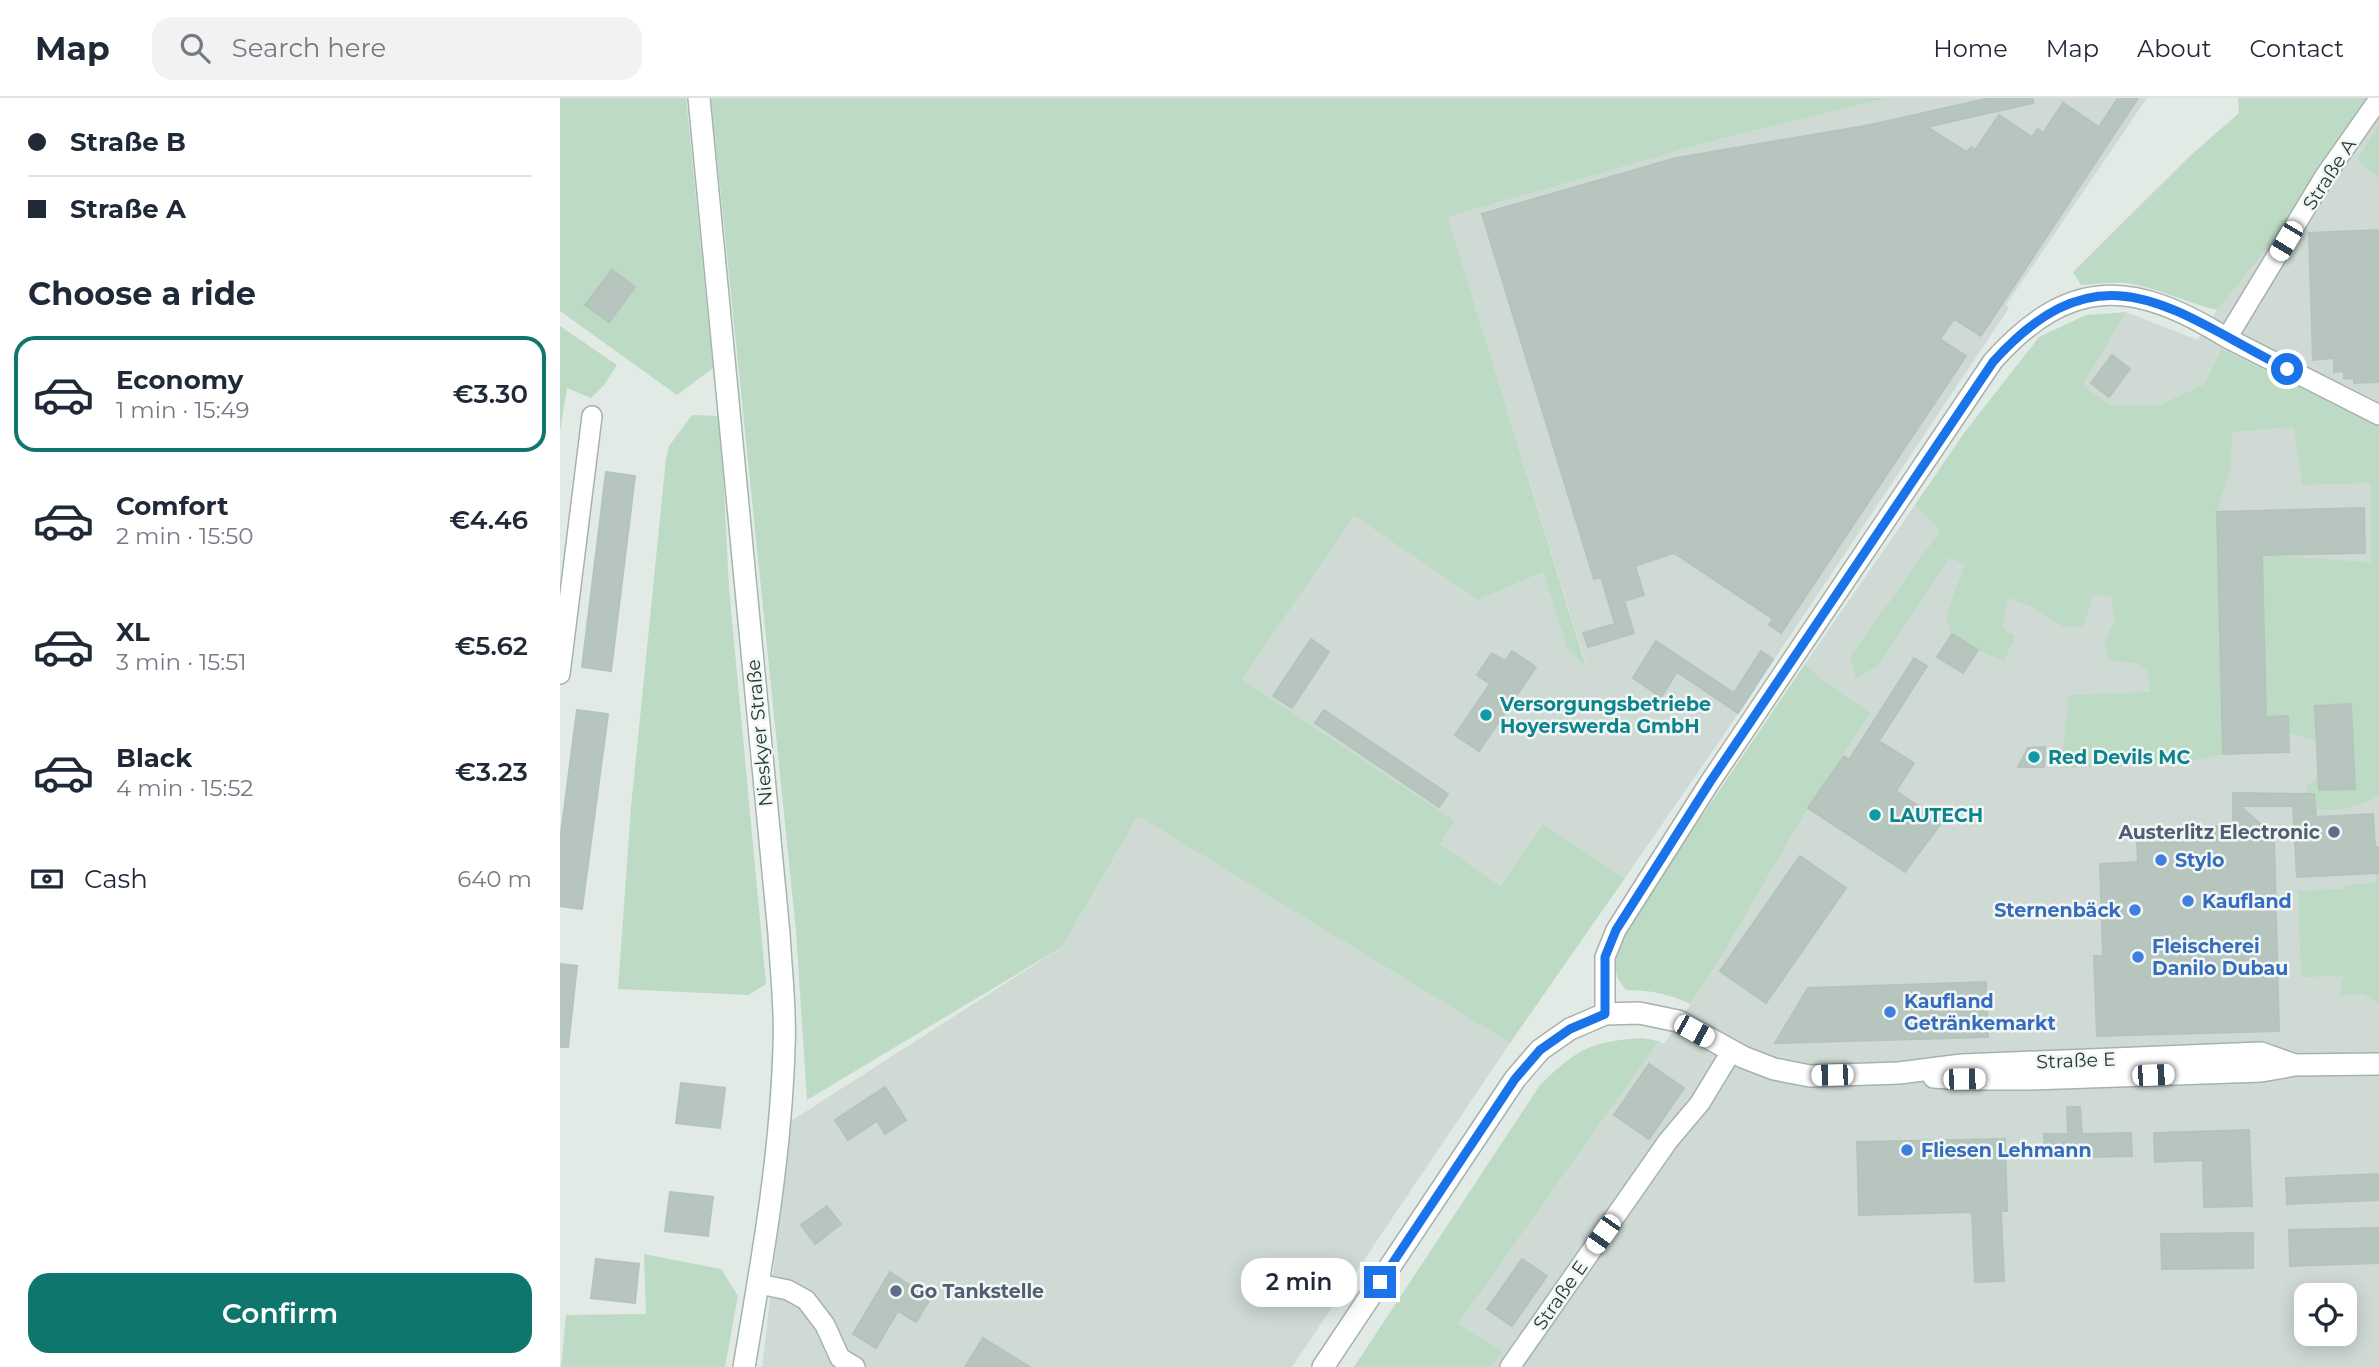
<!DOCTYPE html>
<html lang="en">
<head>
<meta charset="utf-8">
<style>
	:root { --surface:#fff; --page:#f2f2f3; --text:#1f2937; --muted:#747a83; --line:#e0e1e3; --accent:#0f766e }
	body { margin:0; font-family:Montserrat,sans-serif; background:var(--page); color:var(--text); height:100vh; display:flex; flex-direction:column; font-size:26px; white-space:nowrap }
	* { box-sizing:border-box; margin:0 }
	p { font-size:23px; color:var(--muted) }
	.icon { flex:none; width:38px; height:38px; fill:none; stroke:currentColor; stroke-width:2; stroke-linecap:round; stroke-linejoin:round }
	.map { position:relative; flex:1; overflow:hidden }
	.sheet { display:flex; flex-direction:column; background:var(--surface); width:560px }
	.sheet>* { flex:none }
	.top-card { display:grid; align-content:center; height:154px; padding:0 28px; background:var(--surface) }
	.controls { position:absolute; left:1734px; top:1185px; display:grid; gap:14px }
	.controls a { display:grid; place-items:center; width:63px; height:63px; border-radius:14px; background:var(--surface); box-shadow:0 4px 18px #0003; font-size:35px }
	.end { position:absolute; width:32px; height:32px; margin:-16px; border:9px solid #1a73e8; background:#fff; box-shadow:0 0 0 4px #fff }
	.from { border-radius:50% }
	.bubble { position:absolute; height:49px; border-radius:21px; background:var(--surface); box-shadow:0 4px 18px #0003; font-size:23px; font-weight:600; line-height:49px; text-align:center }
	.car { position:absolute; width:21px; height:42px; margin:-21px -10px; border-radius:9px; box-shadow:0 0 5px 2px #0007; background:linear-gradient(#fff 24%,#345 0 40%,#fff 0 76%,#345 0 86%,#fff 0) }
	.top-card b { display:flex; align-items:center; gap:24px; height:66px; font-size:26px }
	.top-card b+b { border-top:2px solid var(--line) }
	.top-card i { width:18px; height:18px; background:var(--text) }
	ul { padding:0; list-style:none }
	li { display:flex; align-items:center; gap:21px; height:116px; margin:0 14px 10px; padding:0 14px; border:4px solid transparent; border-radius:21px }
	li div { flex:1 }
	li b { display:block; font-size:26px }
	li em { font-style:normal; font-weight:600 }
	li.selected { border-color:var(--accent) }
	li>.icon { width:63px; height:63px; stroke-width:1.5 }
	h2 { padding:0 28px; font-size:32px; line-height:84px }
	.pay { display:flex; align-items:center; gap:18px; height:77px; padding:0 28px; font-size:26px }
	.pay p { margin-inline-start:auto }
	.button { display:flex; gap:14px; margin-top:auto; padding:14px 28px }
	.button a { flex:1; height:80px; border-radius:21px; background:var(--accent); color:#fff; font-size:28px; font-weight:600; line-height:80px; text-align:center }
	header { display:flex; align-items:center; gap:42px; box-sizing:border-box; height:98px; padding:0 35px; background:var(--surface); border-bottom:2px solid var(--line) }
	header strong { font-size:33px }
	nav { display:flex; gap:38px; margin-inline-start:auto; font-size:24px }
	.search { width:490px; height:63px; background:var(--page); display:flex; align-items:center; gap:18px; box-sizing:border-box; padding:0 24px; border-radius:21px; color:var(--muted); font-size:26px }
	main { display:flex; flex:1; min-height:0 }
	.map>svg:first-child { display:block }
	.built { fill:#d0dad5; fill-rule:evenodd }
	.green { fill:#bddac4 }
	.building { fill:#b7c5bf; stroke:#b5c3bd; stroke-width:2 }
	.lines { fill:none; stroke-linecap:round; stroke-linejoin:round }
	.minor-casing { stroke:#a5b2ad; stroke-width:22 }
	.tertiary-casing { stroke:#a5b2ad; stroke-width:24 }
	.secondary-casing { stroke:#a2b5ae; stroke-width:24 }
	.minor { stroke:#fff; stroke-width:19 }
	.tertiary { stroke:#fff; stroke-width:21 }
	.secondary { stroke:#fff; stroke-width:21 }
	.route { stroke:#1a73e8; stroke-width:9 }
	.culture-dot { fill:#0f9aa8; stroke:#f2f7f4; stroke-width:2.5 }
	.service-dot { fill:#5c6f8a; stroke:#f2f7f4; stroke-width:2.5 }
	.shop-dot { fill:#3f7fe0; stroke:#f2f7f4; stroke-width:2.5 }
	.labels { text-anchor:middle; stroke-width:5; stroke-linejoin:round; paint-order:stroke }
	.street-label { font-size:19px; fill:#243a33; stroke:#f2f7f4 }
	.culture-label { font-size:19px; font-weight:bold; fill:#0d838f; stroke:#f2f7f4; text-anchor:start }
	.service-label { font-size:19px; font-weight:bold; fill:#4e5e75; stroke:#f2f7f4; text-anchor:end }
	.shop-label { font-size:19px; font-weight:bold; fill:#366cbe; stroke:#f2f7f4; text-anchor:start }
</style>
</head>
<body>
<header>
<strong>Map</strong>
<div class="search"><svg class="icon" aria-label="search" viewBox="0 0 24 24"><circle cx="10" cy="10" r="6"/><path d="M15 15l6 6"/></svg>Search here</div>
<nav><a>Home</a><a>Map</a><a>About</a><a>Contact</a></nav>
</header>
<main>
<section class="sheet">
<div class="top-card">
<b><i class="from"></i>Straße B</b>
<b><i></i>Straße A</b>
</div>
<h2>Choose a ride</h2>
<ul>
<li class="selected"><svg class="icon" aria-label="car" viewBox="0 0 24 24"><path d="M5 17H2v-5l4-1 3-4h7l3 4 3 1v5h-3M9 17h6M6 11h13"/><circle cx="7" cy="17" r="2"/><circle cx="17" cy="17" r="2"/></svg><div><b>Economy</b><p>1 min · 15:49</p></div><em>€3.30</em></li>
<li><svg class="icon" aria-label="car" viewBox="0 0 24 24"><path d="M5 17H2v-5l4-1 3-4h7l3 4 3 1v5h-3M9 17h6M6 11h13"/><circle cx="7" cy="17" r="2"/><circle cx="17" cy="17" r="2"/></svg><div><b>Comfort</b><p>2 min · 15:50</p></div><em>€4.46</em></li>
<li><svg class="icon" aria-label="car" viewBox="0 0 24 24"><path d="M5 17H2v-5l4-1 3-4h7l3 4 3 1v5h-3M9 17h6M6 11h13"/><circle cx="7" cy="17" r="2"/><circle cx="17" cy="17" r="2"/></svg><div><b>XL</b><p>3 min · 15:51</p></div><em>€5.62</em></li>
<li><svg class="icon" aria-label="car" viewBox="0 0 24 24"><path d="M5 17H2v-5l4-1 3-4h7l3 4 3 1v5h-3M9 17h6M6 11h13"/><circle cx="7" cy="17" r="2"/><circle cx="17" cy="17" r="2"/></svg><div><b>Black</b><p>4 min · 15:52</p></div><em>€3.23</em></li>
</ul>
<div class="pay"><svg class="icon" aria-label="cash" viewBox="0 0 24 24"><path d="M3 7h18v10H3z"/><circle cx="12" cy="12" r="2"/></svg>Cash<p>640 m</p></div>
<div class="button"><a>Confirm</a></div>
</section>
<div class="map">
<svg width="1819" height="1269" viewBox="0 0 1819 1269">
	<rect width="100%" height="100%" fill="#e2eae6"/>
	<path class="built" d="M1328,0H1587L1446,207L1449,210L1161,641L1065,780L983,726L941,788L880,746L895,723L681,581L794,418L918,502L983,474L1007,550L1026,567L888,119L1163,40Z
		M1819,1V329L1663,251L1644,286L1597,308H1551L1523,287L1566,214L1638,242L1657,212Z
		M1734,329L1811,385V464L1702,458L1706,597L1819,688V1269H929L942,1254L898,1226L1099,943L1104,946L1157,866L1248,710L1311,615L1269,587L1245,566L1355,407L1380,432L1672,333ZM1746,1197H1785V1236H1746Z
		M578,718L950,945L732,1269H202L231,1023L502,849Z"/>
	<path class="green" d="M0,0H126L153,270L117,297L0,213Z
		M151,0H1328L1163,40L888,119L1026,569L1007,550L983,474L918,502L794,418L682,581L895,723L880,746L941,788L983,726L1065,780L950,945L578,718L502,849L247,1002L236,833Z
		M1678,0H1819L1765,78L1657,212C1627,205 1596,189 1566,185C1551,184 1535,186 1521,187L1513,174L1631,57L1679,15Z
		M1819,26V80L1797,62Z
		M1566,214L1523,287L1551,308H1597L1644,286L1662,251L1819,329V698C1797,709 1770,718 1746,708L1747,688L1759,678L1757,643L1728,634V619H1706L1702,457L1811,464V385L1742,387L1734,329L1672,334L1671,367L1657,414L1663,656L1617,666L1501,670L1509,597L1591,594L1587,573L1575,565L1549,562L1545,542L1555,523L1551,498L1533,497L1523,528L1504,529L1472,509L1448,500L1442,529L1455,538L1444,563L1418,552L1392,536L1386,518L1405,466L1389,460L1317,569L1296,580L1290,559L1380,433L1355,407L1404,335L1479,239L1526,217Z
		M0,228L57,267L44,287L31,300L7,290L0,333Z
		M132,317L158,318L162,351L169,490L206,886L188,897L58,891L71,709L106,361L109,348Z
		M1245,566L1269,587L1311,615L1248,710L1157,866L1130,906C1110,896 1089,892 1066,892C1063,888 1058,882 1057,878C1050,853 1075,819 1087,799Z
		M1816,775H1819V905L1803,896L1779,897L1784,878L1741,879L1738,793L1784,791V787L1816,785Z
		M1082,940L1099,943L898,1226L943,1254L929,1269H794L980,987C1016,952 1031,943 1082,940Z
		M84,1156L161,1171L178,1198L165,1269H1L6,1217L86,1216Z"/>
	<path class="building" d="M1430,0H1473V5L1367,29L1407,54L1411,49L1415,52L1439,17L1472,39L1478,31L1483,35L1503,5L1539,29L1558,0H1578L1421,238L1394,221L1380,241L1406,258L1221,535L1209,527L1213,521L1114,455L1075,468L1084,497L1064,503L1074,535L1028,549L1023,535L1055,526L1041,479L1034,481L922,116L1116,60L1310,27Z
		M1819,132V284L1794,285V280L1784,281V273L1774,274V260L1753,262L1749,135Z
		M52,172L75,189L49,224L25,207Z
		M1552,257L1570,271L1549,299L1531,285Z
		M46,374L75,378L51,573L22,569Z
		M1804,410L1805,455L1702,457L1706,619L1728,618L1729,654L1663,656L1657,414Z
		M1392,536L1418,552L1403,575L1377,559Z
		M751,541L769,554L732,610L713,598Z
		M1096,543L1174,595L1201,553L1213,561L1178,615L1117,574L1101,599L1073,580Z
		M952,553L976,569L919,653L895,637L930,586L917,577L932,555L945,563Z
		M1354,560L1367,568L1319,643L1354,665L1336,693L1382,724L1345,774L1248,710L1284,658L1289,662Z
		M1791,606L1795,691L1759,692L1755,608Z
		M17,612L48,616L22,811L0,808V743Z
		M764,612L888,696L879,709L755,625Z
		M1485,649L1484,669H1458L1468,650Z
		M1673,695L1754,696L1756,719L1813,716L1815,749H1819V775L1737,779L1733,708H1680L1714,738L1719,933L1537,938L1534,858H1543L1540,766L1578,764L1577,745L1634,744V729L1673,728Z
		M1240,758L1286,790L1206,905L1160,873Z
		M0,866L17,868L8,949H0Z
		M1426,884L1428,939L1215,945L1248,890Z
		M1089,966L1124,990L1089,1041L1054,1017Z
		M121,985L165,990L160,1030L116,1025Z
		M325,989L346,1022L325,1036L317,1023L288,1042L275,1022Z
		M1507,1009H1520L1522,1036L1571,1035L1572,1058L1485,1060L1484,1036H1508Z
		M1689,1032L1692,1108L1644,1109L1643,1062L1595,1064L1594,1035Z
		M1445,1041L1447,1113H1441L1444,1183L1415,1184L1412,1114L1299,1117L1297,1044Z
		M1819,1076V1102L1727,1106L1726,1080Z
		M110,1094L153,1099L148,1138L105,1133Z
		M267,1108L281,1126L255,1146L241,1127Z
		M1819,1130V1165L1730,1168L1729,1132Z
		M1693,1135V1170L1602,1171L1601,1136Z
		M36,1161L79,1166L75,1205L31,1200Z
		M962,1161L987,1178L952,1228L927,1211Z
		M330,1174L370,1201L356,1224L338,1213L316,1250L293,1236Z
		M423,1240L470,1269H405Z"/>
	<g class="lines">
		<defs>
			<path id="minor" d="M1667,240L1819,317
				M0,576L32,318
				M1045,916V859L1056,832L1150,684L1433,263C1510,177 1574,182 1667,240L1765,78L1819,1
				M199,1186L228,1192L246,1202L265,1227L280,1260L295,1269
				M950,1269L1108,1043L1140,1005L1171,954"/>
			<path id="tertiary" d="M1374,979L1404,981H1471L1701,973L1735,967L1819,966
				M763,1269L955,981L980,952L1010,931L1045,916L1079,915L1118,923L1183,959L1214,971L1250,978L1339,975L1402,967L1701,955L1735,967"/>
			<path id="secondary" d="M139,0L219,836C221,874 226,912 224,949C221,1057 202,1163 184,1269"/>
		</defs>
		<use href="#minor" class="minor-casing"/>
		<use href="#tertiary" class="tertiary-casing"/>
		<use href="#secondary" class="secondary-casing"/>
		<use href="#minor" class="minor"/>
		<use href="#tertiary" class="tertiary"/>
		<use href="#secondary" class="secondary"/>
	</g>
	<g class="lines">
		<path class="route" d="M820,1184L955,981L980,952L1010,931L1045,916V859L1056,832L1150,684L1433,264C1542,143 1613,213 1727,271"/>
	</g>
	<g class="culture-dot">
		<circle cx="926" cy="617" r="7"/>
		<circle cx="1474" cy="659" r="7"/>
		<circle cx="1315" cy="717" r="7"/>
	</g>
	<g class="service-dot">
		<circle cx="1774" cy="734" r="7"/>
		<circle cx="336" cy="1193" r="7"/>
	</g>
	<g class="shop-dot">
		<circle cx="1601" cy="762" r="7"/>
		<circle cx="1628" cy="803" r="7"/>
		<circle cx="1575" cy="812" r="7"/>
		<circle cx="1578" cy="859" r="7"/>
		<circle cx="1330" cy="914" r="7"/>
		<circle cx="1347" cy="1052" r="7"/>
	</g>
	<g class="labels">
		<g class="street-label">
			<text transform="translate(1769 76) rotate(-57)" y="7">Straße A</text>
			<text transform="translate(199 635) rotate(-95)" y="7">Nieskyer Straße</text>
			<text transform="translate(1516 962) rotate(-2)" y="7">Straße E</text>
			<text transform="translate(1000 1197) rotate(-55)" y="7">Straße E</text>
		</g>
		<g class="culture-label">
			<text x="940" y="613">Versorgungsbetriebe<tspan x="940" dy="22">Hoyerswerda GmbH</tspan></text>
			<text x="1488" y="666">Red Devils MC</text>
			<text x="1329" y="724">LAUTECH</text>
		</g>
		<g class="service-label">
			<text x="1760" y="741">Austerlitz Electronic</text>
			<text x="350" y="1200" text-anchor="start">Go Tankstelle</text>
		</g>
		<g class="shop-label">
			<text x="1615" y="769">Stylo</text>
			<text x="1642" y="810">Kaufland</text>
			<text x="1561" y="819" text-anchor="end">Sternenbäck</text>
			<text x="1592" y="855">Fleischerei<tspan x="1592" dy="22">Danilo Dubau</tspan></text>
			<text x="1344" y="910">Kaufland<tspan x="1344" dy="22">Getränkemarkt</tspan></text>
			<text x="1361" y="1059">Fliesen Lehmann</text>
		</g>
	</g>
</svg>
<div class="controls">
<a><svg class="icon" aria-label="locate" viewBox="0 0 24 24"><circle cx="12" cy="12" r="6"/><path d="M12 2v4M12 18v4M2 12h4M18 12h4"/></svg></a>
</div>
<i class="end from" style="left:1727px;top:271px"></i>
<i class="end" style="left:820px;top:1184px"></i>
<div class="bubble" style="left:681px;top:1160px;width:116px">2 min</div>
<i class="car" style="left:1726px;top:143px;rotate:211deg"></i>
<i class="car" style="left:1134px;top:933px;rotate:119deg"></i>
<i class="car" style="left:1272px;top:977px;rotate:269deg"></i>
<i class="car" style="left:1593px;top:977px;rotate:88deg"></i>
<i class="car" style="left:1404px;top:981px;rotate:89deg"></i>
<i class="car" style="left:1043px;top:1136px;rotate:215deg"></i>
</div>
</main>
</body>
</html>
